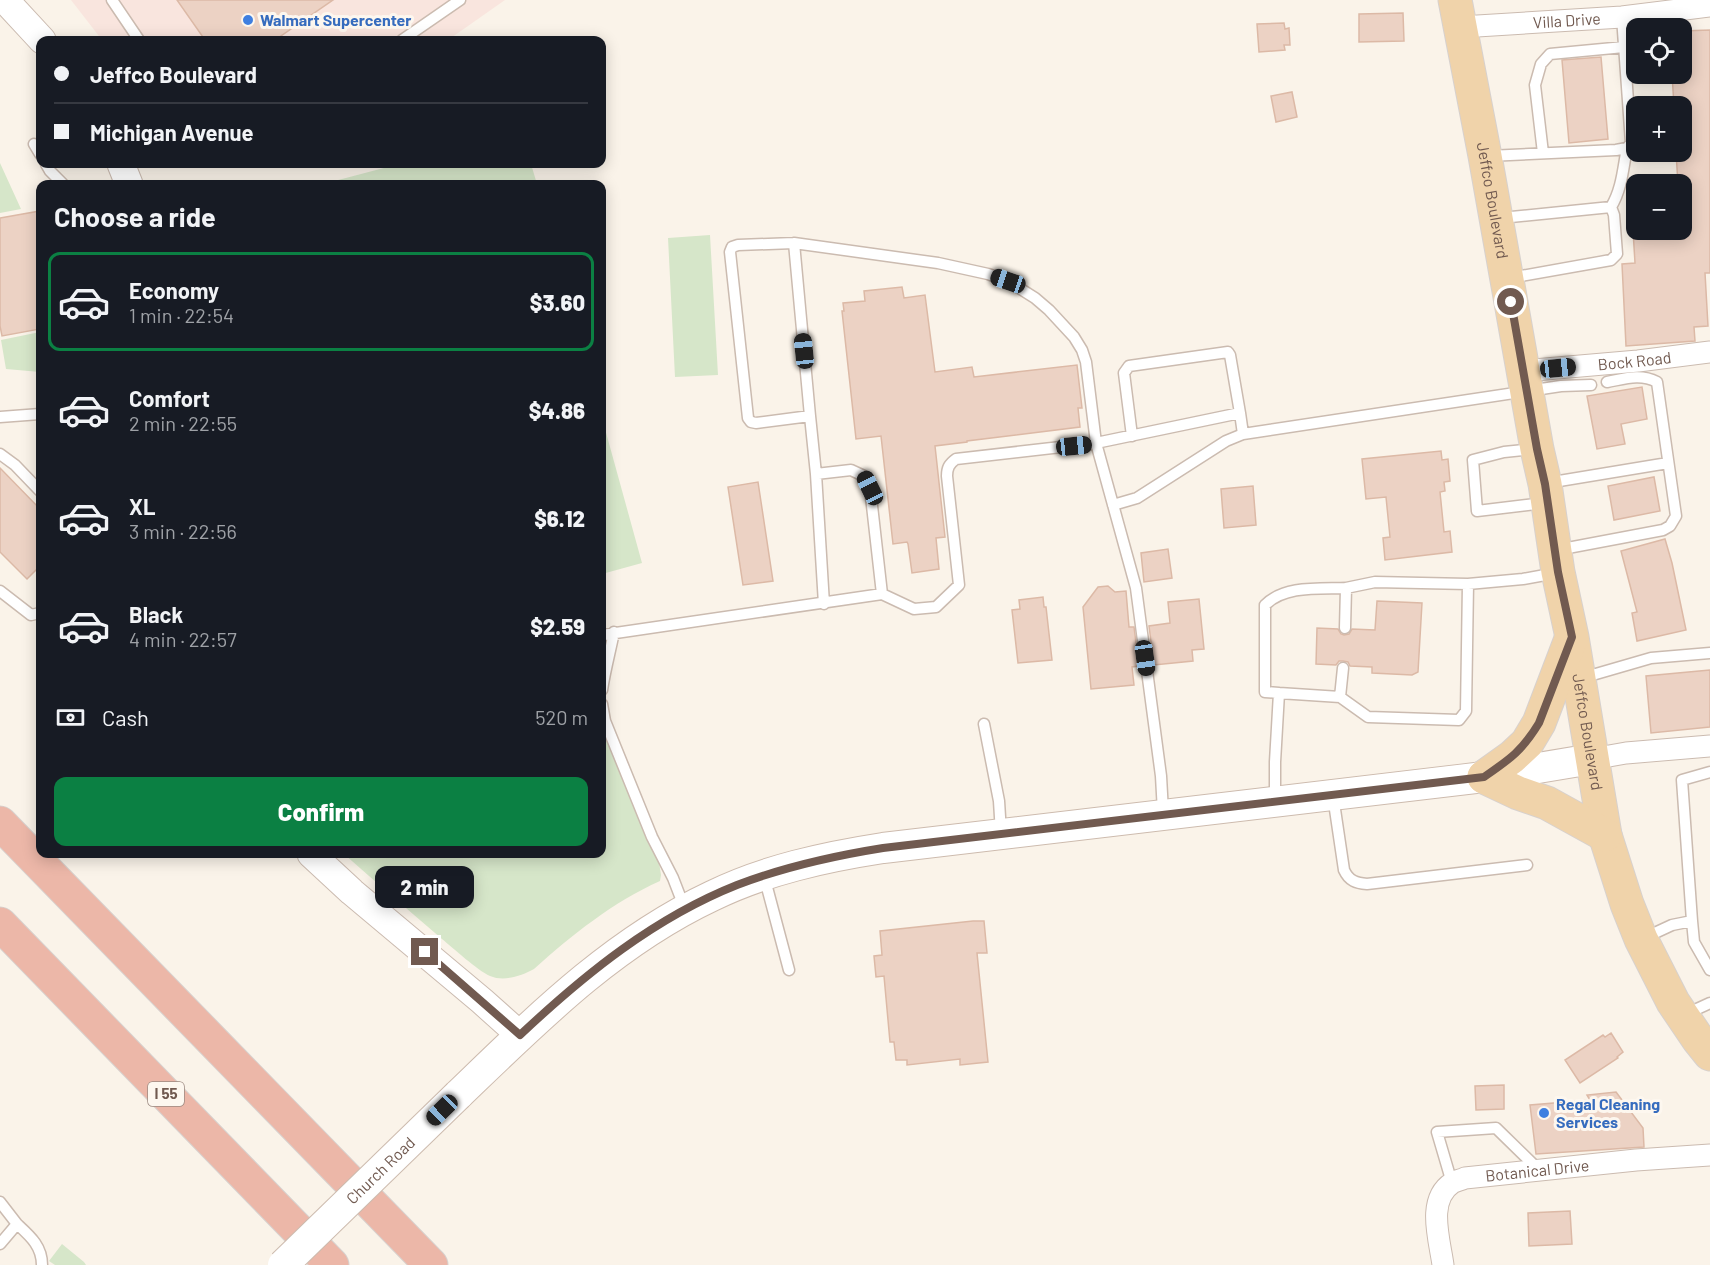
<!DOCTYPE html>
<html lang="en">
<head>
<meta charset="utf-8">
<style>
	:root { --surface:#171b24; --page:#20242c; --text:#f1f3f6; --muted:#9ea1a6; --line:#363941; --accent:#0b8043 }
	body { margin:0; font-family:Barlow,sans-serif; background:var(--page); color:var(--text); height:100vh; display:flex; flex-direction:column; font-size:22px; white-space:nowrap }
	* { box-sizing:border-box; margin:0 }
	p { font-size:20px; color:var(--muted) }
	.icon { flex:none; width:33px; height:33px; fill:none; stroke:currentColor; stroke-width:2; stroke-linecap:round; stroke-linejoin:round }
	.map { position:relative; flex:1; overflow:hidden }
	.sheet { position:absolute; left:36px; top:180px; width:570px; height:678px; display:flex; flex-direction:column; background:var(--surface); border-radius:12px; box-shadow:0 3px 15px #0003 }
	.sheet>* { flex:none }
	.hud { position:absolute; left:36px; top:36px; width:570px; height:132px; border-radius:12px; box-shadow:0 3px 15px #0003; display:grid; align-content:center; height:132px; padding:0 18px; background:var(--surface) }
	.tools { position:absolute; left:1626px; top:18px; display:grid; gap:12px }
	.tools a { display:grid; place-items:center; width:66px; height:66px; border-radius:12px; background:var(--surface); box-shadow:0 3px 15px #0003; font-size:30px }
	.end { position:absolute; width:27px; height:27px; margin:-14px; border:8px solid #715a50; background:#fff; box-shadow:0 0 0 3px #fff }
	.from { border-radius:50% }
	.bubble { position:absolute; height:42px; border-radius:12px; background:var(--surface); box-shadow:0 3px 15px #0003; font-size:20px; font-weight:800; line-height:42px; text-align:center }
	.car { position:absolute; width:18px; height:36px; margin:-18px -9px; border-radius:8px; box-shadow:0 0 4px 2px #0007; background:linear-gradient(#222 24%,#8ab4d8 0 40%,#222 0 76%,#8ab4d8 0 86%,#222 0) }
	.hud b { display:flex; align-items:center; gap:21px; height:57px; font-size:22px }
	.hud b+b { border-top:2px solid var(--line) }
	.hud i { width:15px; height:15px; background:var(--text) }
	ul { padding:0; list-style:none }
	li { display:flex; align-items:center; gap:18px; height:99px; margin:0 12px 9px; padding:0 6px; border:3px solid transparent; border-radius:12px }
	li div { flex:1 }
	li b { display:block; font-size:22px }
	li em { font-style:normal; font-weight:800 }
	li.active { border-color:var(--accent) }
	li>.icon { width:54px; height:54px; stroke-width:1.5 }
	h2 { padding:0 18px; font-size:27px; line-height:72px }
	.pay { display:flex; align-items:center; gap:15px; height:66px; padding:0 18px; font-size:22px }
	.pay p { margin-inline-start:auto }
	.cta { display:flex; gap:12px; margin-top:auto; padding:12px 18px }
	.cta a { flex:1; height:69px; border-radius:12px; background:var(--accent); color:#fff; font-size:24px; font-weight:800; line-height:69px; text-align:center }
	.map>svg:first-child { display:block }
	.commercial { fill:#f9e5de }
	.green { fill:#d6e6c9 }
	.building { fill:#ecd2c4; stroke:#dcb9a6; stroke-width:1.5 }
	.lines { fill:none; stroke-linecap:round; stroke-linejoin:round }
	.service-casing { stroke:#cbbbb0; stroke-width:13 }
	.minor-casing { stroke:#cbbbb0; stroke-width:23 }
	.tertiary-casing { stroke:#cbbbb0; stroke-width:29 }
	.secondary-casing { stroke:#cdbbae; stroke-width:32 }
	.primary-casing { stroke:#d7d1ce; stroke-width:35 }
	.motorway-casing { stroke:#d7d1ce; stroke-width:35 }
	.service { stroke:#fff; stroke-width:10 }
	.minor { stroke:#fff; stroke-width:21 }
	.tertiary { stroke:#fff; stroke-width:27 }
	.secondary { stroke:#fff; stroke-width:30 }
	.primary { stroke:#f0d3aa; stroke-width:33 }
	.motorway { stroke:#ecb7a8; stroke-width:33 }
	.secondary-bridge-casing { stroke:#cdbbae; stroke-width:32; stroke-linecap:butt }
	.secondary-bridge { stroke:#fff; stroke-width:30 }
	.route { stroke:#715a50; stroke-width:8 }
	.shop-dot { fill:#3f7fe0; stroke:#fdf7ef; stroke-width:2 }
	.labels { text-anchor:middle; stroke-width:6; stroke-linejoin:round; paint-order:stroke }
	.shield { fill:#fdf7ef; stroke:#9b8980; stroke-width:1.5 }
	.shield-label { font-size:15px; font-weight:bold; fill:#715a50 }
	.shop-label { font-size:16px; font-weight:bold; fill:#366cbe; stroke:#fdf7ef; text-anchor:start }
	.street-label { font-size:16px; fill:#715a50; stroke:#fdf7ef }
</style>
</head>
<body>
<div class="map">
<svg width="1710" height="1265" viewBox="0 0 1710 1265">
	<rect width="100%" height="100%" fill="#faf3e9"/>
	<path class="commercial" d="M71,0H505L448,40H102Z"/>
	<path class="green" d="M0,163L21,209L0,213Z
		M399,164H531L537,184H323Z
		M710,235L718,375L675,377L668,238Z
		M40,332V372L6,369L1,340Z
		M602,418L642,563L602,574Z
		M602,725L659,862L661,875L660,881C613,902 572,935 534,969C521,976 504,982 490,976C477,970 453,948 442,939C409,911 376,882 344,854H602Z
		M62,1244L84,1262L86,1265H55L49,1261Z"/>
	<path class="building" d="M177,0H333L275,40H205Z
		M1403,13L1404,41L1359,42V14Z
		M1284,23L1285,29L1289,28L1290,45H1284L1285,50L1259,52L1257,24Z
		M1710,30V273H1705L1708,326L1694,327L1695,341L1626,346L1622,264L1635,263L1633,230H1682V184H1678L1676,152H1682V106H1674L1672,74H1682V31Z
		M1601,57L1608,139L1569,143L1562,60Z
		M1292,92L1297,117L1276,122L1271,96Z
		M40,211V329L2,336L0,326V218Z
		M902,287L904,298L925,295L935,372L972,367L974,377L1077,365L1082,408H1078L1080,427L967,441V442L935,446L945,537L936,538L939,569L912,573L908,544L907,542L893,544L881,436L856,439L842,311H844L843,303L865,301L864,291Z
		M1642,387L1647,419L1621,424L1625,444L1597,449L1587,396Z
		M1441,451L1442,460L1448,459L1450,481L1444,482L1445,491L1440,492L1444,532L1450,531L1452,552L1385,560L1383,538L1390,537L1386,497L1366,499L1362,459Z
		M0,468L40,509V566L27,579L0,552Z
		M1654,477L1660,511L1614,520L1608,486Z
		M758,482L773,581L743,585L728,487Z
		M1253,486L1256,525L1224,528L1221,489Z
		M1665,539L1672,563L1686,630L1637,641L1632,613L1637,612L1621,551Z
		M1168,549L1172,578L1144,582L1141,553Z
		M1108,586L1115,592L1126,591L1129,627H1134L1139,666L1132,667L1134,685L1091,689L1083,607L1098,587Z
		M1043,597L1044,607H1046L1052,660L1018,663L1012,610L1020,609L1019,600Z
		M1199,599L1204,649L1192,650L1193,661L1154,665L1149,626L1170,623L1168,602Z
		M1377,601L1422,603L1418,672L1412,675L1372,673V667L1350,666L1348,662L1343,661H1339L1336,665L1316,664L1317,628L1338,629L1341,634L1344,635L1349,634L1352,629L1375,630Z
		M1710,670V727L1651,733L1646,676Z
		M973,921H984L987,953H977L988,1062L960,1065V1059L907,1065V1060H896L894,1042H890L884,976L876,977L874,956L882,955L880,931Z
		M1611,1033L1623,1052L1617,1057L1618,1058L1580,1083L1565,1060L1603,1035L1605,1037Z
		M1504,1085V1109L1476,1110L1475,1086Z
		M1616,1092L1643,1128L1644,1147L1536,1154L1530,1105L1590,1100L1587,1095Z
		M1570,1211L1572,1244L1529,1246L1528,1213Z"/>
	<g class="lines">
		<defs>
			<path id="service" d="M112,0L139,40
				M402,40L460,0
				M34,144L40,154
				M1543,153L1535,85L1541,64L1550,54L1624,47
				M1488,156L1616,150L1627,148L1631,143L1622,17
				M46,164L50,171L63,184
				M1611,207C1622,189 1623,168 1627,148
				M1501,218L1611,207L1614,215L1617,254L1611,260L1510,278
				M794,243L810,416
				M0,417L40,414
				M1132,436L1124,373L1129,366L1228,352L1230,355L1240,413
				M1534,449L1504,452L1473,460L1477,511L1544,503
				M0,454L15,465L40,491
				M816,474L851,470L864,476L870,488L882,594
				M1547,483L1668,463
				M1113,505L1137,498L1226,441L1243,434L1561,386L1591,385
				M1557,550L1663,530L1670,526L1676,516L1657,382C1640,373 1624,379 1607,382
				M0,591L31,615L40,613
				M824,604L816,474L810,416L756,423L751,422L748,418L730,252L732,247L738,245L794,243L938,263L988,274L1008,281L1035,298L1049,310L1074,337L1082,350L1086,362L1096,443L1136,588L1161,776L1163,812
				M1345,628L1346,588L1375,582L1468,584L1523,579L1556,573
				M602,635L882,594L914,609L936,607L959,585L947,476C947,468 949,464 956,459L1096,443L1240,413L1243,434
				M1582,678L1651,658L1710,653
				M602,690C605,670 610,652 614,632
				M1279,693L1265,692V605C1285,585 1320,589 1346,588
				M1340,697L1343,668
				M602,704L605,721L652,837L673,878L685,909
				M984,724L999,801L1001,833
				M1333,796L1344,870C1349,881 1356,883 1367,884L1527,865
				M1275,801V762L1279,693L1340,697L1368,717L1459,720L1466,711L1468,584
				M764,876L789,970
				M1692,921L1682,780L1710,772
				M1644,938L1672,925L1692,921L1694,942L1710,970
				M1686,1014L1710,1003
				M1452,1183L1437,1132L1496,1128L1539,1170
				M0,1202L17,1224L0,1244
				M17,1224C30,1236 42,1246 42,1265"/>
			<g id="minor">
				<path id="s1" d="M1461,27L1622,17L1710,6"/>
				<path id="s2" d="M1523,371L1638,361L1710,352"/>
				<path d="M1592,759L1626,753L1710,746"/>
				<path id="s3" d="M1443,1265C1440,1241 1426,1200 1452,1183C1455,1181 1461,1180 1465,1178L1636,1160L1710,1155"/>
			</g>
			<path id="tertiary" d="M5,0L42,40
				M121,164L129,184
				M311,854L352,892L482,1001L520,1035"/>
			<path id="secondary" d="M458,1095C536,1020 612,943 712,896C765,870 825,857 883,848L1484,777L1592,759"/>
			<g id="primary">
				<path id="s4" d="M1455,0L1485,156L1537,449L1545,484L1558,572L1572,637L1605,835L1627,904L1641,939L1673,1002L1698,1039L1710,1054"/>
				<path d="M1484,777L1512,757L1527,743L1539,723L1571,639"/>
				<path d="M1484,777L1518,793L1547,803L1605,835"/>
			</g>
			<path id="motorway" d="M0,823L431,1265
				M0,924L332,1265"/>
		</defs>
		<use href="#service" class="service-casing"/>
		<use href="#minor" class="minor-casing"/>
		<use href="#tertiary" class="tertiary-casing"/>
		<use href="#secondary" class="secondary-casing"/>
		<use href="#primary" class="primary-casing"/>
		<use href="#motorway" class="motorway-casing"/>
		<use href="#service" class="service"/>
		<use href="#minor" class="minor"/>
		<use href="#tertiary" class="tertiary"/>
		<use href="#secondary" class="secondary"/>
		<use href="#primary" class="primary"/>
		<use href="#motorway" class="motorway"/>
		<defs>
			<g id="secondary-bridge">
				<path id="s5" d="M283,1265L458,1095"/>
			</g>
		</defs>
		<use href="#secondary-bridge" class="secondary-bridge-casing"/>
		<use href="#secondary-bridge" class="secondary-bridge"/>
	</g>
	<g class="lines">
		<path class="route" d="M425,952L520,1035C585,974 654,918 737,885C784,867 833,856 883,848L1484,777C1510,759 1522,751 1539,723L1572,637L1558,572L1545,484L1537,449L1511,302"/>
	</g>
	<g class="shop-dot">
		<circle cx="248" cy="20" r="6"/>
		<circle cx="1544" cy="1113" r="6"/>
	</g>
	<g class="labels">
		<rect class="shield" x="148" y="1082" width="36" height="24" rx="4.5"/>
		<g class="shield-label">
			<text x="166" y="1099">I 55</text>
		</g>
		<g class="shop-label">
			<text x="260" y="26">Walmart Supercenter</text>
			<text x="1556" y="1110">Regal Cleaning<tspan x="1556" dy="18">Services</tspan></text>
		</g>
		<g class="street-label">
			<text dy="6" stroke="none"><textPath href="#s1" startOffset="106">Villa Drive</textPath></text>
			<text dy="6" stroke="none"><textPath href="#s4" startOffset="204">Jeffco Boulevard</textPath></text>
			<text dy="6" stroke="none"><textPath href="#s2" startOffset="112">Bock Road</textPath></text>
			<text dy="6" stroke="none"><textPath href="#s4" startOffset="744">Jeffco Boulevard</textPath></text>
			<text dy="6" stroke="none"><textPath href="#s5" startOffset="136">Church Road</textPath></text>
			<text dy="6" stroke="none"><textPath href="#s3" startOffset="174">Botanical Drive</textPath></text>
		</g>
	</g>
</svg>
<div class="tools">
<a><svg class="icon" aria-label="locate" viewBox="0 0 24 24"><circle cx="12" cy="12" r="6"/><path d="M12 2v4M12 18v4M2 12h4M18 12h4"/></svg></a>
<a>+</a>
<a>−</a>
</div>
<i class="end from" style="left:1511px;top:302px"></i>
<i class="end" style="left:425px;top:952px"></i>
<div class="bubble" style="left:375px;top:866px;width:99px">2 min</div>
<i class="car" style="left:1008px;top:281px;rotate:289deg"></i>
<i class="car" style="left:804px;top:351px;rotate:354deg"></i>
<i class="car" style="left:1558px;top:368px;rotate:84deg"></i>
<i class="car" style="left:1074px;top:446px;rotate:84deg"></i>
<i class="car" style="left:870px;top:488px;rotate:334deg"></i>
<i class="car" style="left:1145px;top:658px;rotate:172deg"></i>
<i class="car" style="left:442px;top:1110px;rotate:226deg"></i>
<div class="hud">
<b><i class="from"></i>Jeffco Boulevard</b>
<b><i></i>Michigan Avenue</b>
</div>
<section class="sheet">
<h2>Choose a ride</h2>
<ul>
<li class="active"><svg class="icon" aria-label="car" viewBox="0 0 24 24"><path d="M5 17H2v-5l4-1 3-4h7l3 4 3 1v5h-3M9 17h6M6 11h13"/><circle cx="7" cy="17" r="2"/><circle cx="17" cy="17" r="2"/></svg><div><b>Economy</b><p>1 min · 22:54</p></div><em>$3.60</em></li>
<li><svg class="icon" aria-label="car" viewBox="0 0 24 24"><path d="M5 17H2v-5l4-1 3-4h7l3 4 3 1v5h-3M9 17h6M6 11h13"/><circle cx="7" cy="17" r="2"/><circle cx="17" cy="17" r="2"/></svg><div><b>Comfort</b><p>2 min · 22:55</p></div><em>$4.86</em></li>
<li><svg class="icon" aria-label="car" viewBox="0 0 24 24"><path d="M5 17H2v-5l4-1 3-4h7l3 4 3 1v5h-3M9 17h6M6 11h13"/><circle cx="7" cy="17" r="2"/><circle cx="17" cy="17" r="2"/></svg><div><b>XL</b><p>3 min · 22:56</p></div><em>$6.12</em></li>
<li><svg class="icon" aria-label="car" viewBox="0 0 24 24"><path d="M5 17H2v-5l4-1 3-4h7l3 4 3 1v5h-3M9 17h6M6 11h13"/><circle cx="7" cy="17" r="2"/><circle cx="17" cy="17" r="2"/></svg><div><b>Black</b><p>4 min · 22:57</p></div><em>$2.59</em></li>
</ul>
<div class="pay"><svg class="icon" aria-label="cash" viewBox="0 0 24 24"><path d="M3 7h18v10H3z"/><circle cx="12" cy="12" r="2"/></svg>Cash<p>520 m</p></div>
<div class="cta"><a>Confirm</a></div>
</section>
</div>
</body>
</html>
